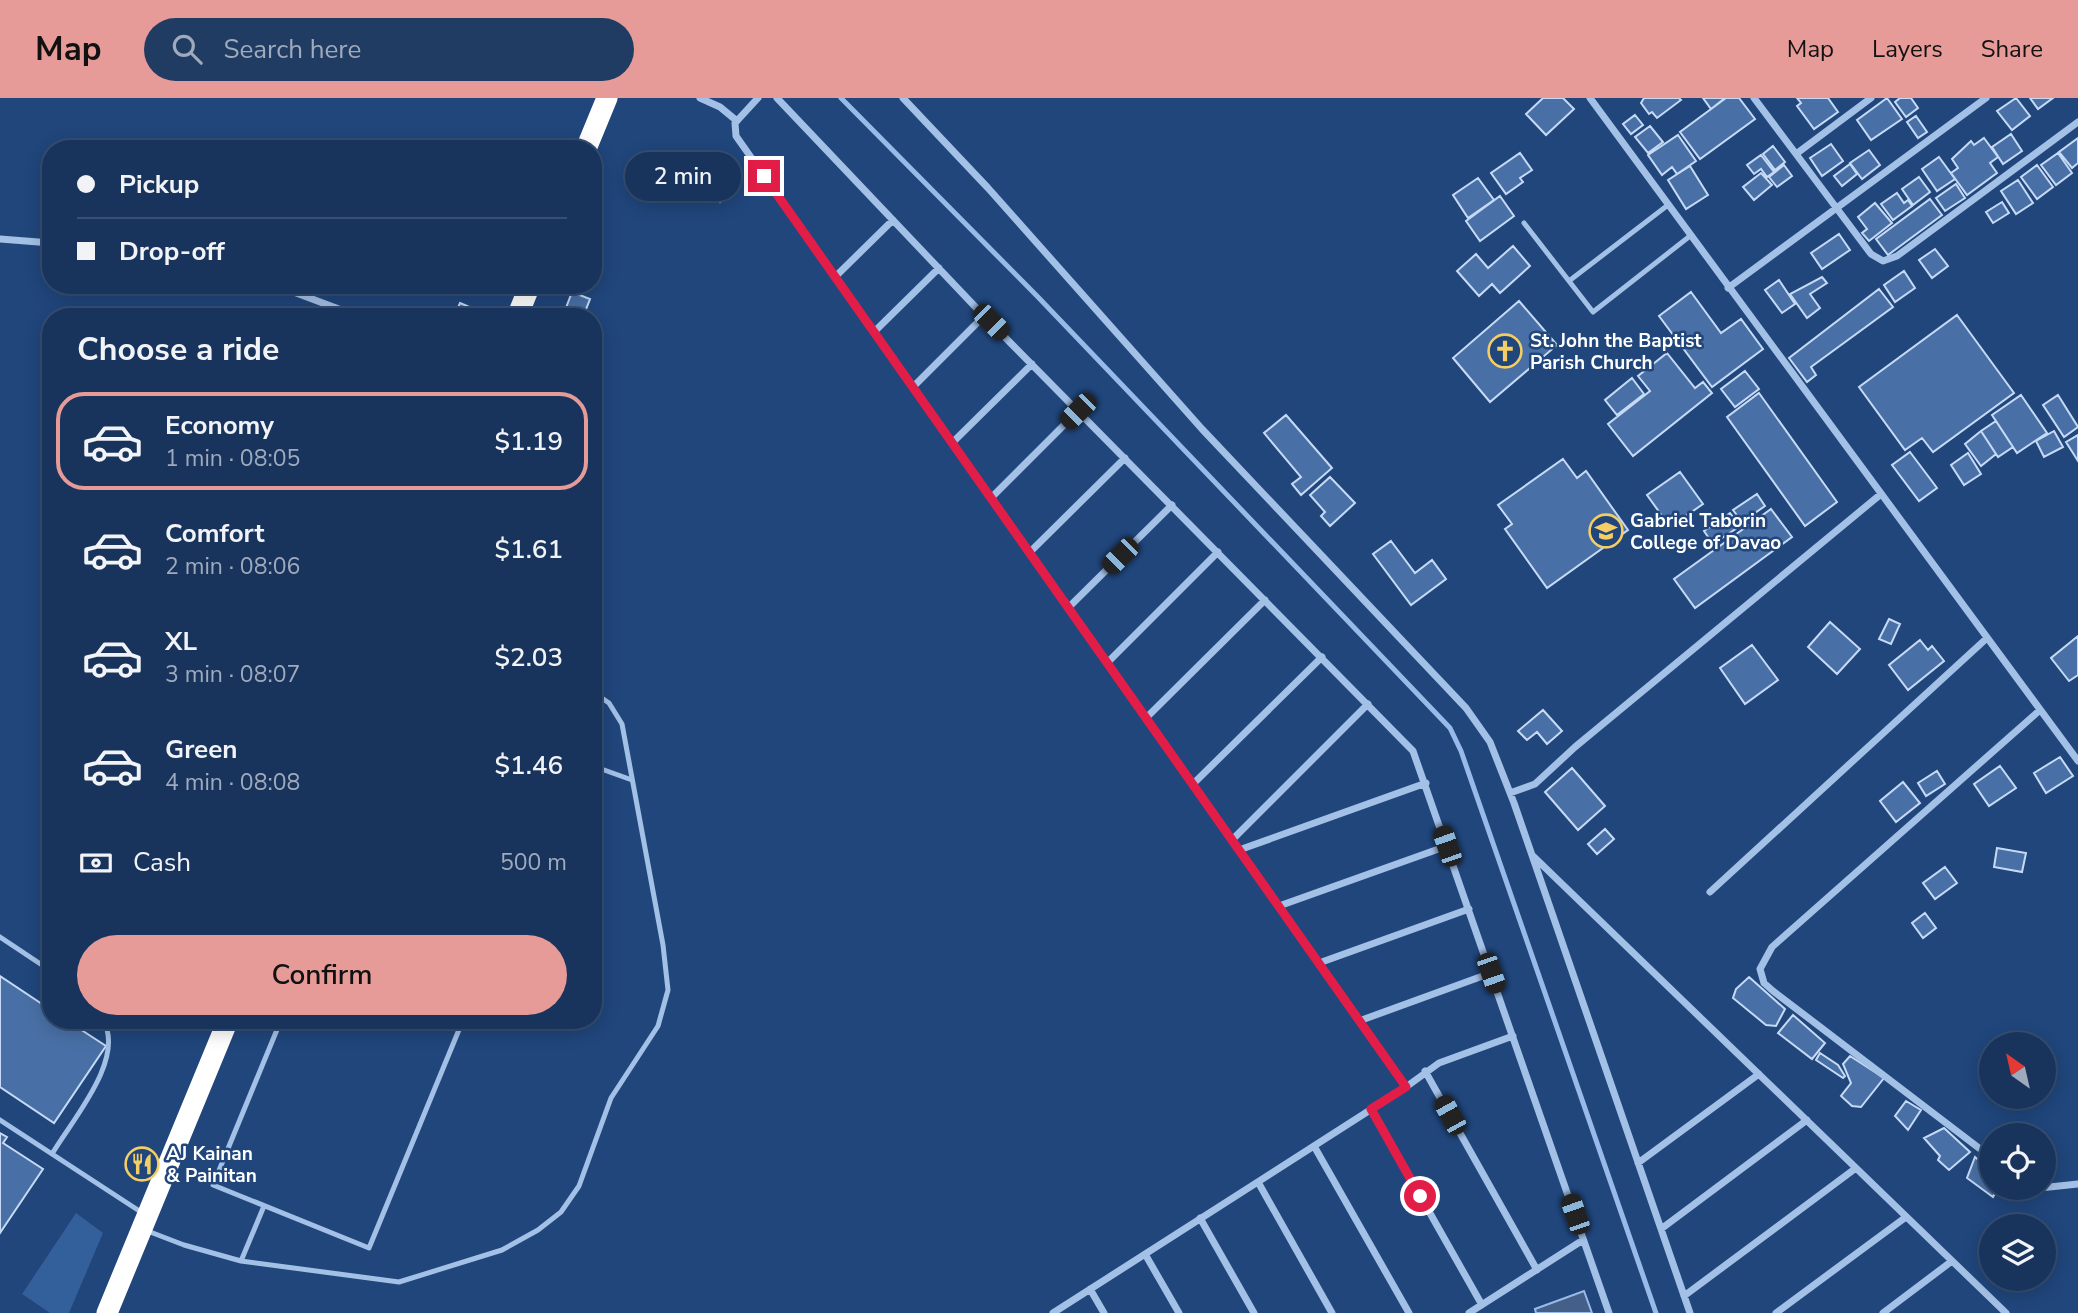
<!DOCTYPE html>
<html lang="en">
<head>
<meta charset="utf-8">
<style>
	:root { --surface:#18345d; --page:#213c63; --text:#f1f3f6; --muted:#9faabc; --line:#364f72; --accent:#e69b98 }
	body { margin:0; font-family:"Nunito Sans",sans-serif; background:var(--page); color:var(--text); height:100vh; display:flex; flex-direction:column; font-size:26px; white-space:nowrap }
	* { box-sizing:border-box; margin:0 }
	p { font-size:23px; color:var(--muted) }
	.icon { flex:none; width:38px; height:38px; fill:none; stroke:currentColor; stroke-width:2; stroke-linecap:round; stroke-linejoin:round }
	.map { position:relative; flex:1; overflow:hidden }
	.details { position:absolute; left:42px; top:210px; width:560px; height:721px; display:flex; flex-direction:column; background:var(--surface); border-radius:28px; box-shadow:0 4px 18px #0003,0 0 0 2px var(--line) }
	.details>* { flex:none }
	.top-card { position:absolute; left:42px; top:42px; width:560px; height:154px; border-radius:28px; box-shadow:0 4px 18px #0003,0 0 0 2px var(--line); display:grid; align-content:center; height:154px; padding:0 35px; background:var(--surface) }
	.needle { width:46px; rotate:326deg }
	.fabs { position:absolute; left:1979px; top:934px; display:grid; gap:14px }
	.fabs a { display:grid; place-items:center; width:77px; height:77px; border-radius:50%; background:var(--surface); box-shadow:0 4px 18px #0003,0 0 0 2px var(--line); font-size:35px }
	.end { position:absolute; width:32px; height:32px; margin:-16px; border:9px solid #e11d48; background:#fff; box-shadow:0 0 0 4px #fff }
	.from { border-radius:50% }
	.bubble { position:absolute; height:49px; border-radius:24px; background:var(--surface); box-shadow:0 4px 18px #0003,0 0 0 2px var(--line); font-size:23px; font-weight:600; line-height:49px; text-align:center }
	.car { position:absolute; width:21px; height:42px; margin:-21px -10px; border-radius:9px; box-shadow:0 0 5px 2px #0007; background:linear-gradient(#222 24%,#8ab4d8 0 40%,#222 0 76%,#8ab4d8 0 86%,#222 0) }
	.top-card b { display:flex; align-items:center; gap:24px; height:66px; font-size:26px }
	.top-card b+b { border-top:2px solid var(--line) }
	.top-card i { width:18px; height:18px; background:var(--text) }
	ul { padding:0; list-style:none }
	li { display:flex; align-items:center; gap:21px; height:98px; margin:0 14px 10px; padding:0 21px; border:4px solid transparent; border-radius:28px }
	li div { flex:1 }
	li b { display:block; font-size:26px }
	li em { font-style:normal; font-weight:600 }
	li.selected { border-color:var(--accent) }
	li>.icon { width:63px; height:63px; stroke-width:1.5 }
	h2 { padding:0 35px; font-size:32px; line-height:84px }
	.pay { display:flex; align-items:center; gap:18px; height:77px; padding:0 35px; font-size:26px }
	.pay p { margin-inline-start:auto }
	.action { display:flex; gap:14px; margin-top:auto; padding:14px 35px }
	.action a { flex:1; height:80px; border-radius:42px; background:var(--accent); color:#111; font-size:28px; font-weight:600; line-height:80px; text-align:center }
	header { display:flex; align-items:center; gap:42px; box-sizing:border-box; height:98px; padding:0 35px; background:var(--accent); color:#111 }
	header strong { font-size:33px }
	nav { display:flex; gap:38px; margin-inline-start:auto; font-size:24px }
	.search { width:490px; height:63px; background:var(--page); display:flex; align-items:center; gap:18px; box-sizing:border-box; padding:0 24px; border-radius:38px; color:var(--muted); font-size:26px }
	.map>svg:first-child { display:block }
	.green { fill:#335f9a }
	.water { fill:#446088; stroke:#97bae8; stroke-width:2 }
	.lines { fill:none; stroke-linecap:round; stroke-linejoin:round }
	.stream { stroke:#97bae8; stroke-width:5 }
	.building { fill:#4970a6; stroke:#c6daf5; stroke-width:2 }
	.lane { stroke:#a3c0e6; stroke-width:5 }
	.street { stroke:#a3c0e6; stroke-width:7 }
	.highway { stroke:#fff; stroke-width:21 }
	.route { stroke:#e11d48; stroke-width:9 }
	.labels { text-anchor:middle; stroke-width:5; stroke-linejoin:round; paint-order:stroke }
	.poi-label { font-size:19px; font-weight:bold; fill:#fff; stroke:#20467c; text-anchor:start }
</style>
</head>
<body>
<header>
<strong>Map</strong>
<div class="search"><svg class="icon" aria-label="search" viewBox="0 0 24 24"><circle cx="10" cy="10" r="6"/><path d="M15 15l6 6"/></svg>Search here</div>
<nav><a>Map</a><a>Layers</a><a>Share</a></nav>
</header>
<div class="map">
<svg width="2078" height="1215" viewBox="0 0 2078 1215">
	<rect width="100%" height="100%" fill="#20467c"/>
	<path class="green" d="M76,1115L103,1135L69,1215H50L22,1196Z"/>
	<path class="water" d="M1584,1193L1592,1215H1536L1535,1211Z"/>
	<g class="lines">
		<path class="stream" d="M841,0L1037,198L1450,630L1461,653L1656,1215"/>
	</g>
	<path class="building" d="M1543,0H1563L1574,11L1546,37L1526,16Z
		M1644,0H1679L1681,2L1657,20L1652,14L1649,16L1641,5Z
		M1703,0H1725L1711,11Z
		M1726,0H1739L1755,21L1700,61L1680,34Z
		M1797,0H1828L1838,14L1814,31L1797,8L1801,5Z
		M1887,0L1902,21L1871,42L1857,22Z
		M1900,0H1911L1918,10L1906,19L1895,4Z
		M2016,0L2030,18L2012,32L1997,13Z
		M2030,0H2053L2038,11Z
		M1635,17L1643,27L1631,36L1623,26Z
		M1916,18L1927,34L1918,40L1907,24Z
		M1650,28L1663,44L1648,55L1635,39Z
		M2011,36L2022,53L2003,66L1992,49Z
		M1678,37L1696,63L1677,76L1672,69L1662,77L1648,57Z
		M1984,40L1998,59L1990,65L1997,75L1967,97L1951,75L1958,70L1952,61L1971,43L1974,47Z
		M2078,40V65L2072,70L2059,54Z
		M1831,46L1843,63L1822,78L1810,60Z
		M1773,48L1785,64L1775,72L1763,56Z
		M1869,52L1880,67L1862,81L1850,65Z
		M1520,55L1532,72L1520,80L1523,84L1506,96L1491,75Z
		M2058,55L2072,75L2056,87L2041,67Z
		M1761,57L1774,74L1767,79L1761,71L1754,76L1747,67Z
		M1939,59L1955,81L1937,93L1922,71Z
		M1850,66L1857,76L1842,88L1834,78Z
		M1784,67L1792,78L1777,89L1769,79Z
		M2037,67L2053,89L2037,101L2021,79Z
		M1690,68L1708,97L1686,111L1668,82Z
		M1761,75L1772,87L1754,102L1743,89Z
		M1919,79L1930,94L1913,107L1902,91Z
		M722,80L733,92L720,104L709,92Z
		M1478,80L1494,102L1468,120L1453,97Z
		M2018,82L2033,105L2016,116L2001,93Z
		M1956,86L1965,100L1945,113L1936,100Z
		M1897,95L1904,105L1908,102L1912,108L1893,122L1881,106Z
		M1500,98L1514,118L1480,143L1466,123Z
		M1930,101L1942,117L1888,157L1876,141Z
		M2002,104L2009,115L1993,125L1986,114Z
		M1875,105L1892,125L1869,143L1862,135L1867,131L1858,119Z
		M1839,136L1850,152L1822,171L1811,155Z
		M1513,148L1530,168L1500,195L1492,186L1479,198L1457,173L1476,156L1488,170Z
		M1935,151L1948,168L1932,180L1919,162Z
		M1904,173L1915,190L1895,204L1884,187Z
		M1822,179L1827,185L1810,196L1820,210L1807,220L1790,196Z
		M1779,182L1795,206L1782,215L1765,192Z
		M1879,191L1893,209L1811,269L1816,277L1807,284L1789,260Z
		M572,194L590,201L583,219L564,215Z
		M1691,194L1721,235L1741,221L1763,251L1712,289L1659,218Z
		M1519,203L1557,247L1490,304L1453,260Z
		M460,205L481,214L478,219H454Z
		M1957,217L2014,295L1933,354L1922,340L1905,352L1859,289Z
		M1667,255L1695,290L1703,284L1712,295L1633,358L1608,326L1650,293L1638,278Z
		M1745,273L1759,291L1735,309L1721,291Z
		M1632,280L1644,296L1617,317L1605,302Z
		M1759,295L1837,404L1805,428L1727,319Z
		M2021,297L2047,335L2017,355L1992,317Z
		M2058,297L2078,329L2064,339L2043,307Z
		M1286,317L1332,370L1301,397L1292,386L1301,379L1264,335Z
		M1996,323L2013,349L1998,359L1981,333Z
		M1981,333L1996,356L1981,368L1965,346Z
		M2054,333L2063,349L2044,359L2036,343Z
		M2078,337V363L2066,344Z
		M1910,354L1937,390L1919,403L1892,367Z
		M1968,355L1981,376L1964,387L1951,367Z
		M1563,361L1577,380L1586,373L1628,432L1547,490L1505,431L1512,426L1498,407Z
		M1680,374L1703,406L1670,429L1647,397Z
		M1330,379L1355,405L1330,428L1321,418L1325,414L1310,397Z
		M1757,396L1765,408L1742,424L1733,412Z
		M1771,411L1792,439L1695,510L1674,481Z
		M1730,415L1740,428L1713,446L1704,433Z
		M1391,443L1415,475L1432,462L1446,481L1411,507L1373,456Z
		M1889,521L1900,526L1891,546L1879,541Z
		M1830,524L1860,551L1837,576L1808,549Z
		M2078,538V577L2069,583L2051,560Z
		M1920,542L1928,552L1932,548L1944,563L1908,592L1889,567Z
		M1752,547L1778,582L1745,606L1720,570Z
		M1543,612L1562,633L1547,646L1537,634L1527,642L1518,633Z
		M2060,659L2073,678L2046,695L2034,675Z
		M2000,668L2016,690L1989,708L1974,686Z
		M1572,670L1605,708L1578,732L1545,694Z
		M1937,673L1945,686L1926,698L1918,685Z
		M1903,684L1920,705L1896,724L1880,703Z
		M1605,731L1614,741L1597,756L1588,746Z
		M1997,750L2026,755L2022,774L1994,769Z
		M1945,769L1957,785L1935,801L1923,785Z
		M1925,815L1936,830L1923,840L1912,825Z
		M0,878L51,912V922H66L106,948L54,1025L0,989Z
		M1749,879L1785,911L1776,928L1766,927L1733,900L1736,891Z
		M1793,917L1825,945L1812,961L1778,935Z
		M1820,955L1838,967L1845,978L1843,980L1816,962Z
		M1850,958L1884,980L1861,1009L1852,1008L1841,998L1851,985L1843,966Z
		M1906,1003L1921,1012L1908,1032L1895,1018Z
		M1944,1030L1970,1054L1949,1072L1938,1062L1940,1058L1924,1040Z
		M0,1035L7,1039L3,1045L43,1071L0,1135Z
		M1975,1059L1992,1074V1090H1998L1993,1099L1967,1080Z"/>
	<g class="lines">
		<path class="lane" d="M1524,125L1593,214L1690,138
			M1569,183L1668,107
			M593,668L632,682
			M0,839L51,873
			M281,922L213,1087L369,1150L463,922
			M0,1022L144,1116
			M52,1056C72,1022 126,961 103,922
			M145,1132L184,1147L241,1163L399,1184L502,1152L538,1132L561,1114L579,1088L611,1000L658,928L668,892L663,847L622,626L609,605L593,594
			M241,1163L264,1108"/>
		<path class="street" d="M700,0L720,9L737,23
			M758,0L735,25L736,38L1406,989
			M777,0L984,218L1413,653L1609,1215
			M903,0L988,90L1202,331L1466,610L1490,644L1514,705L1690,1215
			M1590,0L2078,663
			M1754,0L1871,156L1883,163L1897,158L2078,24
			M1796,56L1871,0
			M0,141L51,145
			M835,179L893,122
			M275,187L360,219
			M1728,190L1986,0
			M874,234L939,170
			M913,289L984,218
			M952,345L1032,266
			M991,400L1078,313
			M1029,455L1125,360
			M1068,510L1172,407
			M1107,565L1218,454
			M1146,620L1265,502
			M1193,686L1322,559
			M1510,695L1535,686L1575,649L1881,396
			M1232,742L1368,606
			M1239,752L1426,685
			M1533,758L2006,1215
			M1710,794L1987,540
			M1279,808L1447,748
			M1319,865L1469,811
			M1359,923L1491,875
			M1425,973L1537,1172
			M1371,1011L1482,1207
			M1314,1048L1409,1215
			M1992,1060L1773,893L1764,885L1760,871L1772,849L2040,612
			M1638,1065L1759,976
			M1258,1084L1332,1215
			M2040,1090L2078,1086
			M1200,1120L1254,1215
			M1661,1131L1807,1022
			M1145,1156L1179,1215
			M1090,1191L1104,1215
			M1684,1198L1856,1070
			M1053,1215L1406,989L1439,965L1513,938
			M1469,1215L1583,1142
			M1776,1215L1906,1119
			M1883,1215L1952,1163"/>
		<path class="highway" d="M586,51L607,0
			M517,219L530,187
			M107,1215L228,922"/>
	</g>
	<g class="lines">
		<path class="route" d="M764,78L1406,989L1371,1011L1420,1098"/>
	</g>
	<defs>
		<symbol id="church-ring" viewBox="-11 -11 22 22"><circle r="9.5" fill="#20467c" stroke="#f4cd64" stroke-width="1.5"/><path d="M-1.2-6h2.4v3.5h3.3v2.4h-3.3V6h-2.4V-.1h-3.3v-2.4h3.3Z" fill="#f4cd64"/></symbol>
		<symbol id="university-ring" viewBox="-11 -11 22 22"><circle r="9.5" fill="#20467c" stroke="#f4cd64" stroke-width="1.5"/><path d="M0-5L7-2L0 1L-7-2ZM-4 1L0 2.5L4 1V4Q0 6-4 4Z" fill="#f4cd64"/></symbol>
		<symbol id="restaurant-ring" viewBox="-11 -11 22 22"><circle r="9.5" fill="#20467c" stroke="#f4cd64" stroke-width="1.5"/><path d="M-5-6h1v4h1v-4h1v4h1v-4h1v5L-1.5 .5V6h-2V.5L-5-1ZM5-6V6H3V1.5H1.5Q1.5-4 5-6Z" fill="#f4cd64"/></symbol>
	</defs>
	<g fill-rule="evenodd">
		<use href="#church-ring" x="1486" y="234" width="38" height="38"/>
		<use href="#university-ring" x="1587" y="414" width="38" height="38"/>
		<use href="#restaurant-ring" x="123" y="1047" width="38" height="38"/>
	</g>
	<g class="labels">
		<g class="poi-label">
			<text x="1530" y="249">St. John the Baptist<tspan x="1530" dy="22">Parish Church</tspan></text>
			<text x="1630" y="429">Gabriel Taborin<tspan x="1630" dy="22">College of Davao</tspan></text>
			<text x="166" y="1062">AJ Kainan<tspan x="166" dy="22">&amp; Painitan</tspan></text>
		</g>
	</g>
</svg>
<div class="fabs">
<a><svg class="needle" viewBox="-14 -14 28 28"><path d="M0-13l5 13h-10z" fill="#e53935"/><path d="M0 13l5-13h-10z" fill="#9faabc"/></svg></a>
<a><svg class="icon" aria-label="locate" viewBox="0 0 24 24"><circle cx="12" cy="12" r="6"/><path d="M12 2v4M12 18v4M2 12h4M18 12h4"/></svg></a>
<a><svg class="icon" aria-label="layers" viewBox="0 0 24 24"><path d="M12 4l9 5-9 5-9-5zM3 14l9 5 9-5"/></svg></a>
</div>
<i class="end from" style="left:1420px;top:1098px"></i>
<i class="end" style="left:764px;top:78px"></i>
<div class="bubble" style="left:625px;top:54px;width:116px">2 min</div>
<i class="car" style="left:991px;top:224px;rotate:135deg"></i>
<i class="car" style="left:1078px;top:313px;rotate:225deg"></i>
<i class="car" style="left:1120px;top:458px;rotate:225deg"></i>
<i class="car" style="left:1447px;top:748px;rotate:341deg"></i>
<i class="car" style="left:1491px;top:875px;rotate:161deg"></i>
<i class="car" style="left:1450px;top:1017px;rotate:331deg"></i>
<i class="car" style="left:1575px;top:1116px;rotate:341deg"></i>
<div class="top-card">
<b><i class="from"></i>Pickup</b>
<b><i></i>Drop-off</b>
</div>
<section class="details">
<h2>Choose a ride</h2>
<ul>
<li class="selected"><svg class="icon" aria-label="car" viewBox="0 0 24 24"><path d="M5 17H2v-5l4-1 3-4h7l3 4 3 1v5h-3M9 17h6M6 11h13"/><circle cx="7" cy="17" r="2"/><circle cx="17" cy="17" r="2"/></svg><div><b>Economy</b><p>1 min · 08:05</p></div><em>$1.19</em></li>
<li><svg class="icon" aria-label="car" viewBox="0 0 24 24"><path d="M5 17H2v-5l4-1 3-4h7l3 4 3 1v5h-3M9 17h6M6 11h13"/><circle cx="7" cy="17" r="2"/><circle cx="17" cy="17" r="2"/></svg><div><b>Comfort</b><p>2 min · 08:06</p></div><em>$1.61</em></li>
<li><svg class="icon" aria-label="car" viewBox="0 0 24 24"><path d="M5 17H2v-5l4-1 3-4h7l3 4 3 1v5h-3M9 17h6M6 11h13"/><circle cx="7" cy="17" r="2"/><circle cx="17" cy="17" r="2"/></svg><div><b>XL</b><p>3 min · 08:07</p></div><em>$2.03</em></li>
<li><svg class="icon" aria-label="car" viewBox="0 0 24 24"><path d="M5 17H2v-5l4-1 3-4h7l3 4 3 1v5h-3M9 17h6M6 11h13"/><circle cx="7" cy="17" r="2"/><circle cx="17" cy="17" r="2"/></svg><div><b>Green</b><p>4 min · 08:08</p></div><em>$1.46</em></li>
</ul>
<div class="pay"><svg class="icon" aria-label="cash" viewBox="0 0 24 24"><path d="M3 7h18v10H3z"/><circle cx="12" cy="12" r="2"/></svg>Cash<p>500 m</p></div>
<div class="action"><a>Confirm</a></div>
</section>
</div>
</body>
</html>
